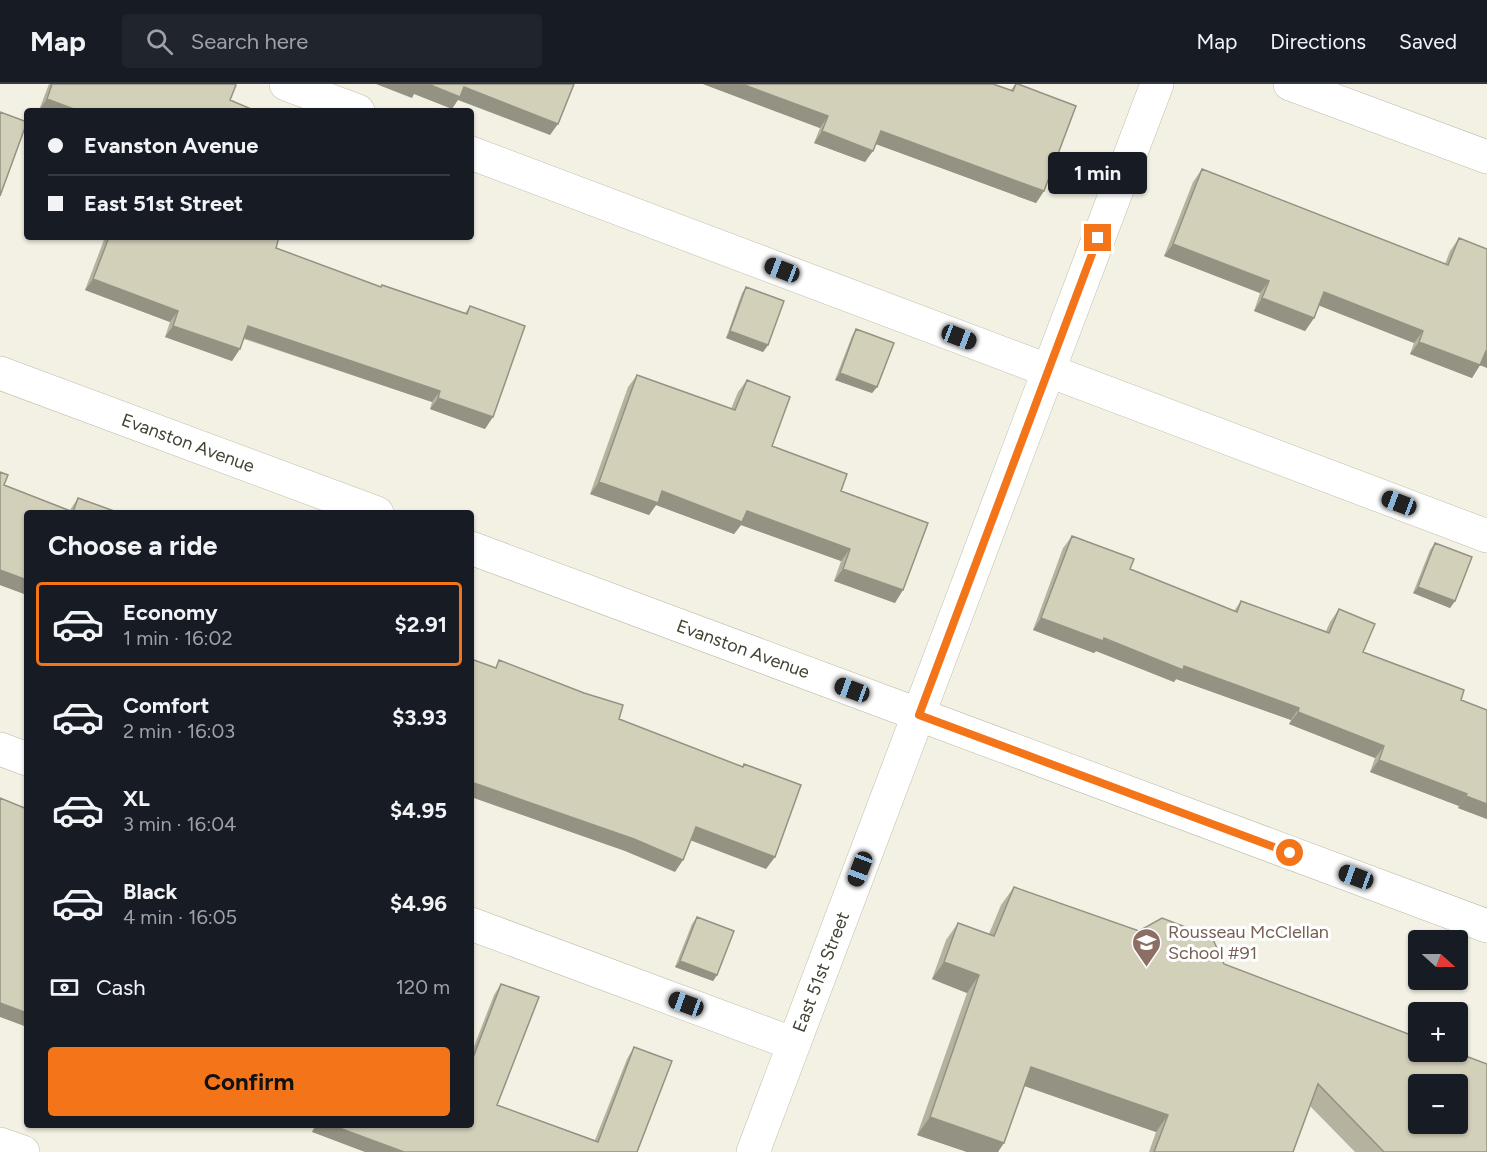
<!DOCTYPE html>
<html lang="en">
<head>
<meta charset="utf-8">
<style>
	:root { --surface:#171b24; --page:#20242c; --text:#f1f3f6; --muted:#9ea1a6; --line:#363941; --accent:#f47419 }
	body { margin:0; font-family:Figtree,sans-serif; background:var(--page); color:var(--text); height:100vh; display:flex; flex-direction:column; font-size:22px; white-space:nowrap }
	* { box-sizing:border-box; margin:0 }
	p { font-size:20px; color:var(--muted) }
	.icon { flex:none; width:33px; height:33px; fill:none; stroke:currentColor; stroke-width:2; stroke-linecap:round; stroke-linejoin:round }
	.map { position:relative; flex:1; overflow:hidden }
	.side { position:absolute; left:24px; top:426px; width:450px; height:618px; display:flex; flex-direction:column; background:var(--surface); border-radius:6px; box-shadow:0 2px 4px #0004 }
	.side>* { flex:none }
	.hud { position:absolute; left:24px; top:24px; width:450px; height:132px; border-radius:6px; box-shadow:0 2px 4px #0004; display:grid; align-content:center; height:132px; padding:0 24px; background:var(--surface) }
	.needle { width:39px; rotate:111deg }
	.tools { position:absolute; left:1408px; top:846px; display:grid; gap:12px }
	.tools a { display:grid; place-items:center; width:60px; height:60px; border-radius:6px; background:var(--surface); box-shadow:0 2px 4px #0004; font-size:30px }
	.end { position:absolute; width:27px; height:27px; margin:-14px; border:8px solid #f47419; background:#fff; box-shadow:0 0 0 3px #fff }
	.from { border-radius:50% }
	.bubble { position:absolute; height:42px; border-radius:6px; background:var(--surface); box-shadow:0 2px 4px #0004; font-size:20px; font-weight:700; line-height:42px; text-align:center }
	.car { position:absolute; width:18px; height:36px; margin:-18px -9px; border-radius:8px; box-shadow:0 0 4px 2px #0007; background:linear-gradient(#222 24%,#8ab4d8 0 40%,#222 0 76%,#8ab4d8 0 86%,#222 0) }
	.hud b { display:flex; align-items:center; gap:21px; height:57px; font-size:22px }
	.hud b+b { border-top:2px solid var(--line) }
	.hud i { width:15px; height:15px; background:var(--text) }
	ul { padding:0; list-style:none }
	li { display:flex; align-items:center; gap:18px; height:84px; margin:0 12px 9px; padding:0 12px; border:3px solid transparent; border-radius:6px }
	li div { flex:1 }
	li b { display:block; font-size:22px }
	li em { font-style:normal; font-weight:700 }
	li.current { border-color:var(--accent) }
	li>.icon { width:54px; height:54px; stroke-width:1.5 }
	h2 { padding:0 24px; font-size:27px; line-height:72px }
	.pay { display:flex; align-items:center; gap:15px; height:66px; padding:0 24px; font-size:22px }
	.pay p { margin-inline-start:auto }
	.cta { display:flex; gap:12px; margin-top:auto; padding:12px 24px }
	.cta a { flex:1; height:69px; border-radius:6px; background:var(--accent); color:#111; font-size:24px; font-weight:700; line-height:69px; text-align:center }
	header { display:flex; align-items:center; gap:36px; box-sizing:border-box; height:84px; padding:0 30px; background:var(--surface); border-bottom:2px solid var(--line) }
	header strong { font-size:28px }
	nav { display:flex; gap:33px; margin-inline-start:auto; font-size:21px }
	.search { width:420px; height:54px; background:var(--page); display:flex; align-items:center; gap:15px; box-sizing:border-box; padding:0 21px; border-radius:6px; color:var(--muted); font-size:22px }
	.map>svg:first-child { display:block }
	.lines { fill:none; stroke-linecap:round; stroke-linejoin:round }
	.minor-casing { stroke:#c0beaa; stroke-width:34 }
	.minor { stroke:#fff; stroke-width:33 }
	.wall { fill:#b5b3a0 }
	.shaded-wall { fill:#949282 }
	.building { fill:#d3d0ba; stroke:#949282; stroke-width:1.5; fill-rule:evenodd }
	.route { stroke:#f47419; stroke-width:8 }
	.labels { text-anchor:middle; stroke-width:6; stroke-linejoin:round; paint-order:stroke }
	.street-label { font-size:18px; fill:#444234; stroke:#fff }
	.education-label { font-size:18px; fill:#785e54; stroke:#fff; text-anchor:start }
</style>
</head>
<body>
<header>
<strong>Map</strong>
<div class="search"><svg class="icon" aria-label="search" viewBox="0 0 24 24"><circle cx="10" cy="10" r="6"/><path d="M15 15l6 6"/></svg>Search here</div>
<nav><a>Map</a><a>Directions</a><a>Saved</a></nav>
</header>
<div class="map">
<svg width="1487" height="1068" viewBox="0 0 1487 1068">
	<rect width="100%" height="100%" fill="#f2f1e4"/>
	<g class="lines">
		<defs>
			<path id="minor" d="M286,0L358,27
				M1290,0L1487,73
				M471,69L1487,452
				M0,289L377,429
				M471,464L1487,842
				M0,665L27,675
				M471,840L794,960
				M0,1060L23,1068
				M753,1068L1157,0"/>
		</defs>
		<use href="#minor" class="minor-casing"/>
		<use href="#minor" class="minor"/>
	</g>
	<path class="wall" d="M49,0H234L230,16L256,27H41L39,26Z
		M703,0H993L1011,6L1015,0L1044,107L1036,119L876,60L865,78L814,59L820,44Z
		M1202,85L1445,180L1450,167L1459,154L1480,281L1472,294L1410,270L1414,259L1319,221L1314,234L1305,247L1254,227L1260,209L1164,172L1193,98Z
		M105,153H279L276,164L380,203L382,201L465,229L470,222L485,345L430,325L432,318L244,255L232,277L165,253L170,238L85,206Z
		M746,203L768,261L763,268L726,254L742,209Z
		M856,245L877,303L872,309L835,296L852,252Z
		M637,291L731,325L738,308L747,296L772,362L841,407L895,519L834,497L841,477L741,441L734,450L656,421L649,431L590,410L628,303Z
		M0,388L4,401L70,426L78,414L117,428L27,511L0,501Z
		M1072,452L1130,485L1234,527L1241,517L1326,547L1330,538L1339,525L1363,568L1461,616L1487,626V735L1458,724L1459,722L1370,688L1375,674L1289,640L1291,636L1176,595L1174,598L1096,567L1094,569L1033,546L1063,464Z
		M1435,459L1455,517L1450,524L1413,509L1430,466Z
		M1014,803L1224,880L1487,1068H1355L1310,1022L1293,1068H1149L1156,1048L1024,1002L998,1068H967L917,1051L967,909L932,895L946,856L958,839L989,850L1001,821Z
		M697,833L717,891L713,897L675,883L692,840Z
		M501,900L497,1021L595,1056L627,975L634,963L637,1068L312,1048L315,1041H471V970L494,911Z"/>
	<path class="shaded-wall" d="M376,0H428L464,3L558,40L550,51L458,16L452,25L414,10L412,14Z
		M703,0H742L828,32L820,44Z
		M47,15L79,27H41L39,26Z
		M822,47L873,67L865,78L814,59Z
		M881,47L1044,107L1036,119L873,59Z
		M1173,160L1269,197L1260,209L1164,172Z
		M93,195L178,227L170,238L85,206Z
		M1324,208L1423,247L1414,259L1315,220Z
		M1262,214L1314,234L1305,247L1254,227Z
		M173,242L240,265L232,277L165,253Z
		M248,242L440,307L432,318L241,253Z
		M730,247L768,261L763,268L726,254Z
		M1419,258L1480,281L1472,294L1410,270Z
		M1486,267L1487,268V284L1477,280Z
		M840,289L877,303L872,309L835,296Z
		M438,314L493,333L485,345L430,325Z
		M599,398L662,407L747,427L850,465L841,477L741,441L734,450L656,421L649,431L590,410Z
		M843,485L903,506L895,519L834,497Z
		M0,486L27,496V511L0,501Z
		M1418,503L1455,517L1450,524L1413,509Z
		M1041,534L1184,582L1299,624L1291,636L1176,595L1174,598L1096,567L1094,569L1033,546Z
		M1298,628L1384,662L1375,674L1289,640Z
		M1379,676L1467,710L1459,722L1370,688Z
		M471,698L634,755L683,776L675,788L625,767L471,713Z
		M1466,712L1487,720V735L1458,724Z
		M696,743L775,773L766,785L687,755Z
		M680,877L717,891L713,897L675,883Z
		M944,878L979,891L967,909L932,895Z
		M0,919L27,929V943L0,933Z
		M1031,983L1168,1031L1156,1048L1019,1000Z
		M930,1033L1004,1059L998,1068H967L917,1051Z
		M317,1041H331L404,1068H365L312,1048Z"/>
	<path class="building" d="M52,0H234L236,1L230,16L256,27H79L47,15Z
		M428,0H574L558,40L464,3L460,13Z
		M742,0H993L1013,7L1016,0H1018L1076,22L1044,107L881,47L873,67L822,47L828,32Z
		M0,28L27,38L0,112Z
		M1202,85L1448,181L1459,154L1487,165V268L1486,267L1480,281L1419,258L1423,247L1324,208L1314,234L1262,214L1269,197L1173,160Z
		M109,153H279L276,164L381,203L382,201L467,230L470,222L525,242L493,333L438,314L440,307L248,242L240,265L173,242L178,227L93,195Z
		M746,203L784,217L768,261L730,247Z
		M856,245L894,259L877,303L840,289Z
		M637,291L735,326L747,296L790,313L772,362L847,390L841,407L928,439L903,506L843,485L850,465L747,427L742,438L662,407L658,419L599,398Z
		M0,388L8,391L4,401L73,428L78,414L117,428L27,429V496L0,486Z
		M1072,452L1134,475L1130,485L1237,528L1241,517L1329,549L1339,525L1375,540L1363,568L1464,606L1461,616L1487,626V720L1466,712L1467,710L1379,676L1384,662L1298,628L1299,624L1184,582L1183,586L1104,554L1103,557L1041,534Z
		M1435,459L1472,473L1455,517L1418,503Z
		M471,575L496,584L499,576L584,609L623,621L619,635L743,683L744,680L801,701L775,773L696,743L683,776L634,755L471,698Z
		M0,714L27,725V929L0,919Z
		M1014,803L1139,847L1162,834L1212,853L1224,880L1419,954V968H1455L1487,980V1068H1384L1318,1000L1293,1068H1154L1168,1031L1031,983L1004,1059L930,1033L979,891L944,878L958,839L994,852ZM1419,1000H1458V1040H1419Z
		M697,833L734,847L717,891L680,877Z
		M501,900L539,913L497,1021L598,1058L634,963L672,977L637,1068H404L331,1041H471V979Z"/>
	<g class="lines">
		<path class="route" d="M1098,154L919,631L1290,769"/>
	</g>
	<defs>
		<symbol id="school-pin" viewBox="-11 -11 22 30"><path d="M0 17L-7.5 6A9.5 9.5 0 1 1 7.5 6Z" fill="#8d6e63" stroke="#fff"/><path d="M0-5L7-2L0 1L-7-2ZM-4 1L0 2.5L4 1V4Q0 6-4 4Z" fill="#fff"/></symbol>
	</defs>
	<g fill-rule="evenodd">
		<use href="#school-pin" x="1130" y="842" width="33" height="45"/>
	</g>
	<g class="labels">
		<g class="street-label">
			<text transform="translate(188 359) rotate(20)" y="6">Evanston Avenue</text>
			<text transform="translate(743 565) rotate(20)" y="6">Evanston Avenue</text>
			<text transform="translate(821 888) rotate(-69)" y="6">East 51st Street</text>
		</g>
		<g class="education-label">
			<text x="1168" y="854">Rousseau McClellan<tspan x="1168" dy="21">School #91</tspan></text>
		</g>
	</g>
</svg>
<div class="tools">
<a><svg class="needle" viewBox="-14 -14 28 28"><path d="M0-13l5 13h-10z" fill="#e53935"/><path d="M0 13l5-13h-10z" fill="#9ea1a6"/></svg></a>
<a>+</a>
<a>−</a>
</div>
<i class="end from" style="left:1290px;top:769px"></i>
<i class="end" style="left:1098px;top:154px"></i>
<div class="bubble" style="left:1048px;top:68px;width:99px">1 min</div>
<i class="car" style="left:782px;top:186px;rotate:291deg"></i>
<i class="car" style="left:959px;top:253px;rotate:111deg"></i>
<i class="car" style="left:1399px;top:419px;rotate:291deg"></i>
<i class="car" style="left:852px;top:606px;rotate:290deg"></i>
<i class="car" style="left:860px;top:785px;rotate:201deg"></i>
<i class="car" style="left:1356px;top:793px;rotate:290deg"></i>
<i class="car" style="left:686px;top:920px;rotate:290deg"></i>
<div class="hud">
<b><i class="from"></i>Evanston Avenue</b>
<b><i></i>East 51st Street</b>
</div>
<section class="side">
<h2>Choose a ride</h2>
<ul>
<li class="current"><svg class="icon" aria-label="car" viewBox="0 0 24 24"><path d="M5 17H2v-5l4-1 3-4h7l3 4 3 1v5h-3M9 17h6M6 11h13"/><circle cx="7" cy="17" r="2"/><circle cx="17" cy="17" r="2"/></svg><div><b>Economy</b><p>1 min · 16:02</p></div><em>$2.91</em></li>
<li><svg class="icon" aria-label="car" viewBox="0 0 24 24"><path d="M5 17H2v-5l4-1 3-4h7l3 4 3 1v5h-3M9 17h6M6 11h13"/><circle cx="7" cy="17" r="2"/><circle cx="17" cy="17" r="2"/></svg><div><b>Comfort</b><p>2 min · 16:03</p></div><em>$3.93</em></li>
<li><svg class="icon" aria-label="car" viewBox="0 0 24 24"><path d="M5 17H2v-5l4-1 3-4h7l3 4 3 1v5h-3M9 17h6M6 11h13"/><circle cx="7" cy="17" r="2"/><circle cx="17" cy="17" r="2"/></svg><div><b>XL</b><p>3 min · 16:04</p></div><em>$4.95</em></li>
<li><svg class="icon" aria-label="car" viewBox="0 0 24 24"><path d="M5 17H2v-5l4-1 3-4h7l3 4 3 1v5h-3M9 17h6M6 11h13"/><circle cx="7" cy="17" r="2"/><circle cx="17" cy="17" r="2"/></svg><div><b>Black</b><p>4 min · 16:05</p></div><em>$4.96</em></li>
</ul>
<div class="pay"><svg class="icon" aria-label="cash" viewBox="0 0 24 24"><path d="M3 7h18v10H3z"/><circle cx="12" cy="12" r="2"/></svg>Cash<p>120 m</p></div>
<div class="cta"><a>Confirm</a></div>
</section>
</div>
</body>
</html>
